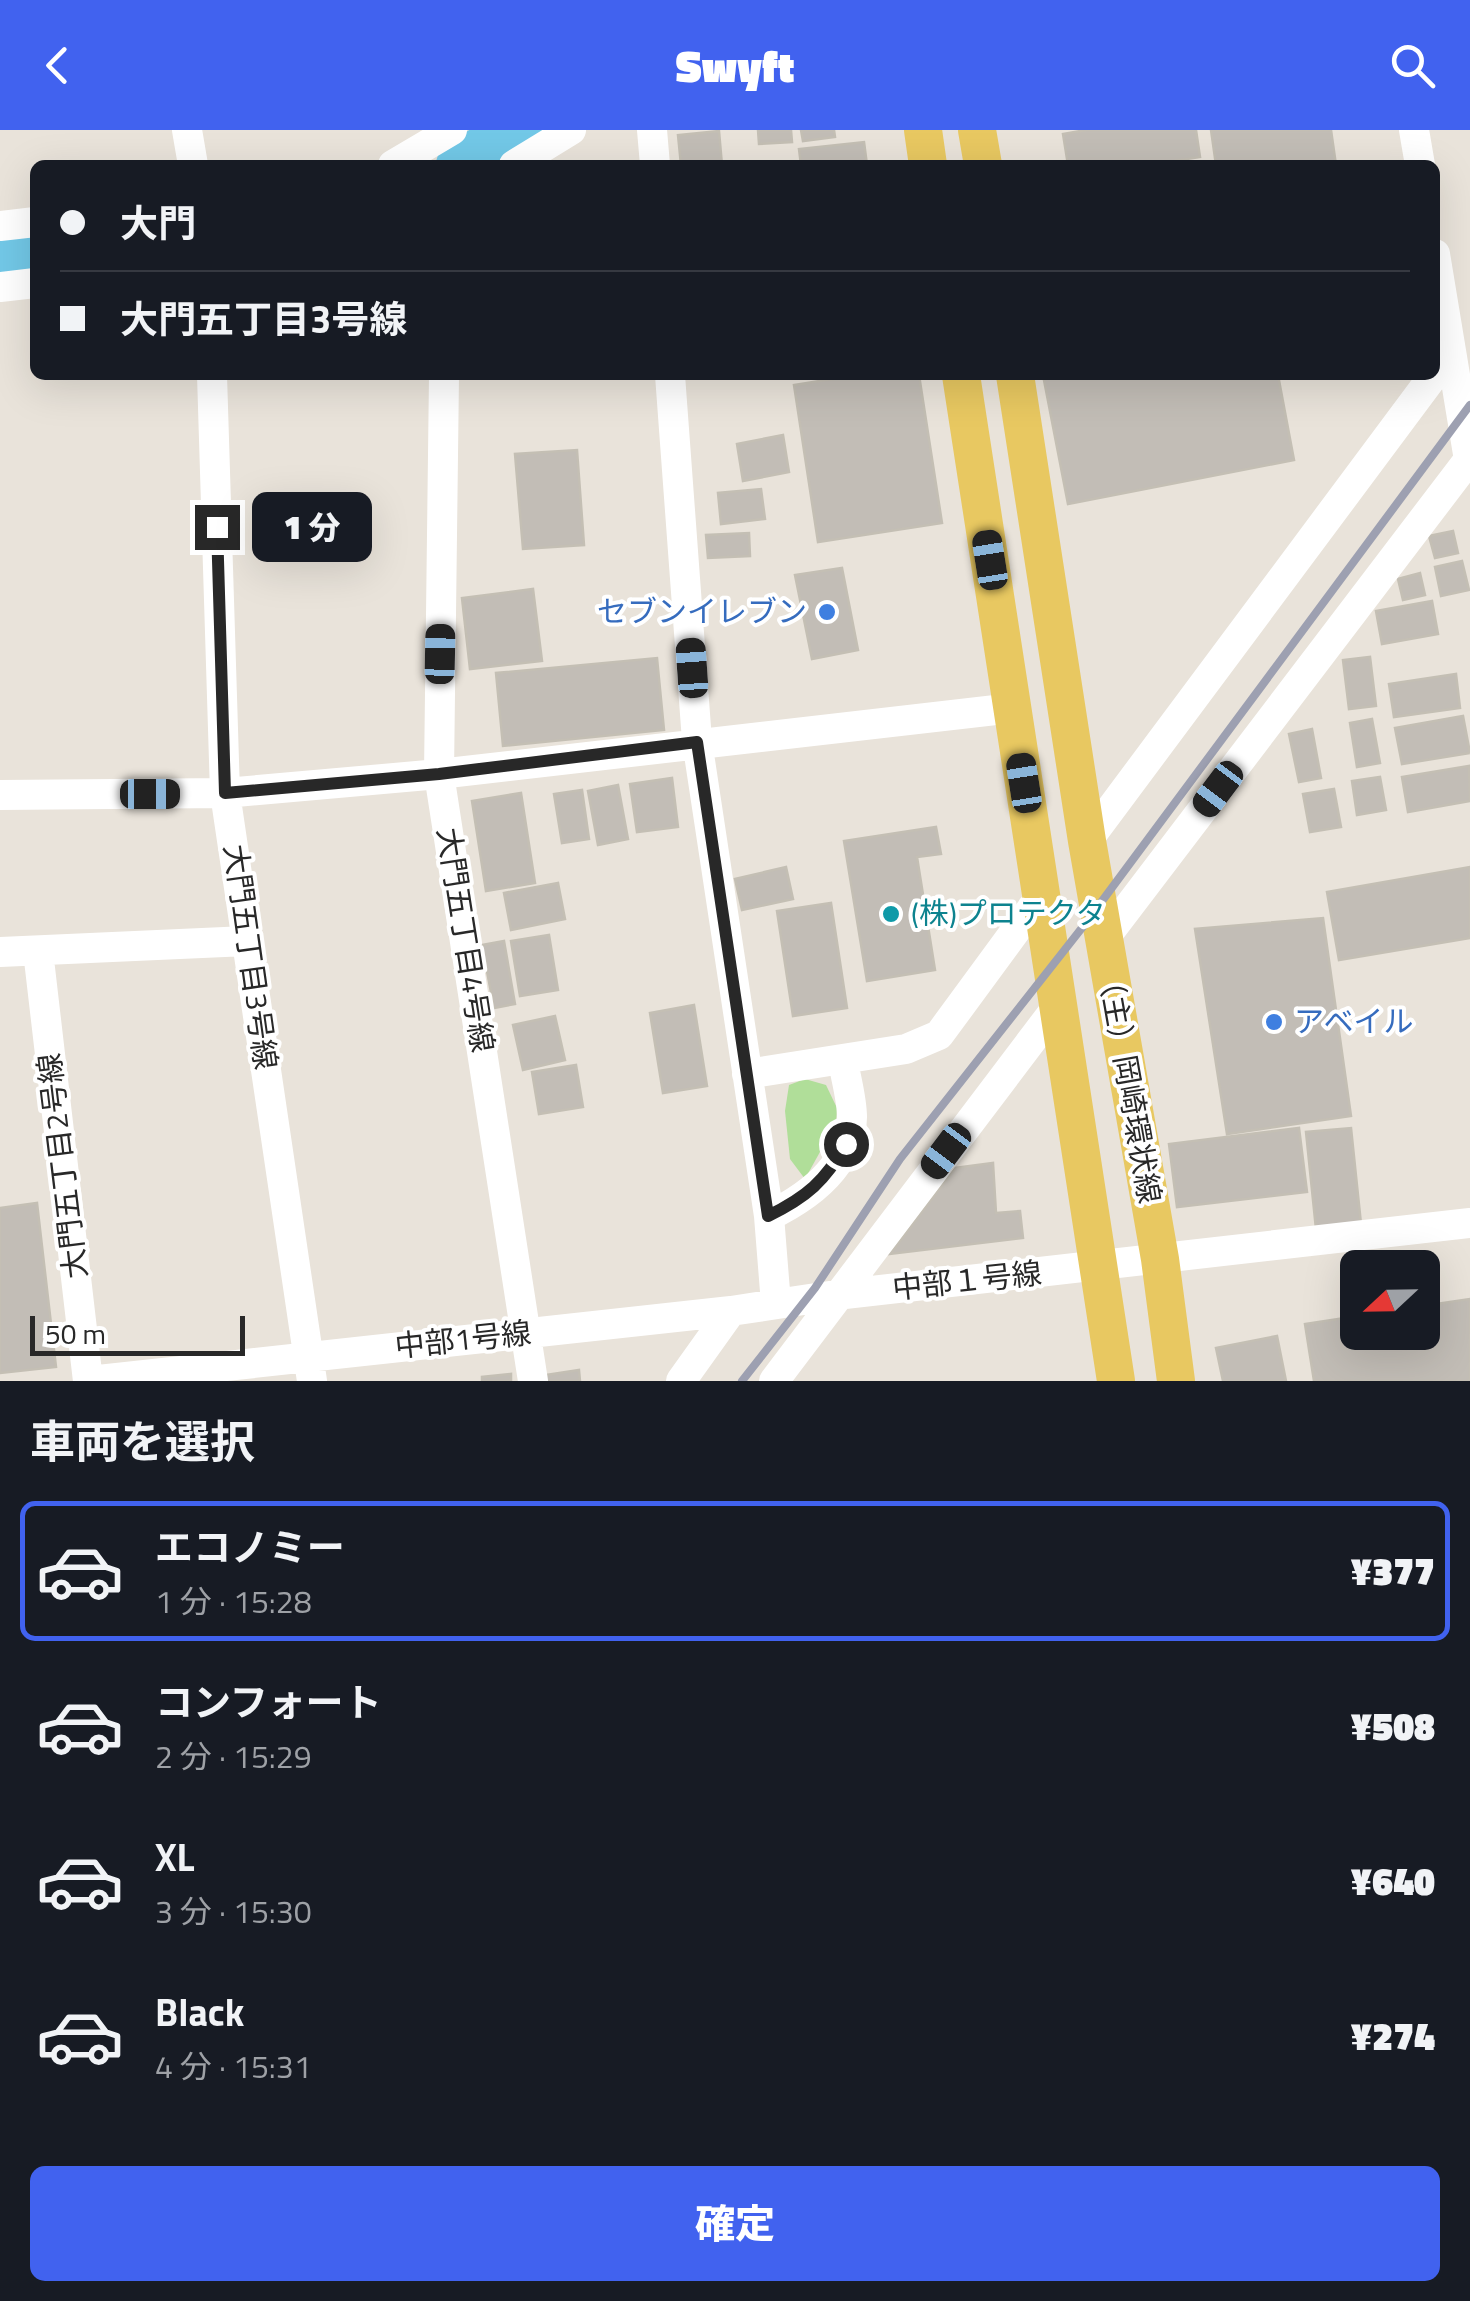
<!DOCTYPE html>
<html lang="ja">
<head>
<meta charset="utf-8">
<style>
	:root { --surface:#171b24; --page:#20242c; --text:#f1f3f6; --muted:#9ea1a6; --line:#363941; --accent:#4162ef }
	body { margin:0; font-family:"Titillium Web","Noto Sans JP",sans-serif; background:var(--page); color:var(--text); height:100vh; display:flex; flex-direction:column; font-size:38px; white-space:nowrap }
	* { box-sizing:border-box; margin:0 }
	p { font-size:32px; color:var(--muted) }
	.icon { flex:none; width:55px; height:55px; fill:none; stroke:currentColor; stroke-width:2; stroke-linecap:round; stroke-linejoin:round }
	.map { position:relative; height:1251px; overflow:hidden }
	.sheet { display:flex; flex-direction:column; background:var(--surface); flex:1 }
	.sheet>* { flex:none }
	.guide { position:absolute; left:30px; top:30px; width:1410px; height:220px; border-radius:15px; box-shadow:0 10px 40px #0002; display:grid; align-content:center; height:220px; padding:0 30px; background:var(--surface) }
	.needle { width:65px; rotate:248deg }
	.buttons { position:absolute; left:1340px; top:1120px; display:grid; gap:20px }
	.buttons a { display:grid; place-items:center; width:100px; height:100px; border-radius:15px; background:var(--surface); box-shadow:0 10px 40px #0002; font-size:50px }
	.scale { position:absolute; left:30px; bottom:25px; width:215px; box-sizing:border-box; padding-left:10px; border:5px solid #282828; border-top:0; font-size:28px; line-height:35px; white-space:nowrap; color:#282828; -webkit-text-stroke:8px #fff; paint-order:stroke }
	.end { position:absolute; width:45px; height:45px; margin:-22px; border:12px solid #282828; background:#fff; box-shadow:0 0 0 5px #fff }
	.from { border-radius:50% }
	.bubble { position:absolute; height:70px; border-radius:15px; background:var(--surface); box-shadow:0 10px 40px #0002; font-size:32px; font-weight:800; line-height:70px; text-align:center }
	.car { position:absolute; width:30px; height:60px; margin:-30px -15px; border-radius:12px; box-shadow:0 0 8px 2px #0007; background:linear-gradient(#222 24%,#8ab4d8 0 40%,#222 0 76%,#8ab4d8 0 86%,#222 0) }
	.guide b { display:flex; align-items:center; gap:35px; height:95px; font-size:38px }
	.guide b+b { border-top:2px solid var(--line) }
	.guide i { width:25px; height:25px; background:var(--text) }
	ul { padding:0; list-style:none }
	li { display:flex; align-items:center; gap:30px; height:140px; margin:0 20px 15px; padding:0 10px; border:5px solid transparent; border-radius:15px }
	li div { flex:1 }
	li b { display:block; font-size:38px }
	li em { font-style:normal; font-weight:800 }
	li.current { border-color:var(--accent) }
	li>.icon { width:90px; height:90px; stroke-width:1.5 }
	h2 { padding:0 30px; font-size:45px; line-height:120px }
	.action { display:flex; gap:20px; margin-top:auto; padding:20px 30px }
	.action a { flex:1; height:115px; border-radius:15px; background:var(--accent); color:#fff; font-size:40px; font-weight:800; line-height:115px; text-align:center }
	header { display:flex; justify-content:space-between; align-items:center; height:130px; padding:0 30px; background:var(--accent); color:#fff; font-size:45px; font-weight:800 }
	.map>svg:first-child { display:block }
	.garden { fill:#b0de99 }
	.lines { fill:none; stroke-linecap:round; stroke-linejoin:round }
	.river { stroke:#72c8e7; stroke-width:52 }
	.building { fill:#c2bdb6; stroke:#c4bfb4; stroke-width:2.5 }
	.minor { stroke:#fff; stroke-width:30 }
	.major { stroke:#e8c861; stroke-width:38 }
	.rail { stroke:#9da0b1; stroke-width:8 }
	.route { stroke:#282828; stroke-width:12 }
	.shop-dot { fill:#3f7fe0; stroke:#fff; stroke-width:4 }
	.culture-dot { fill:#0f9aa8; stroke:#fff; stroke-width:4 }
	.labels { text-anchor:middle; stroke-width:8; stroke-linejoin:round; paint-order:stroke }
	.shop-label { font-size:30px; fill:#366cbe; stroke:#fff; text-anchor:end }
	.culture-label { font-size:30px; fill:#0d838f; stroke:#fff; text-anchor:start }
	.street-label { font-size:30px; fill:#282828; stroke:#fff }
</style>
</head>
<body>
<header><svg class="icon" aria-label="back" viewBox="0 0 24 24"><path d="M15 5l-7 7 7 7"/></svg>Swyft<svg class="icon" aria-label="search" viewBox="0 0 24 24"><circle cx="10" cy="10" r="6"/><path d="M15 15l6 6"/></svg></header>
<div class="map">
<svg width="1470" height="1251" viewBox="0 0 1470 1251">
	<rect width="100%" height="100%" fill="#e9e3da"/>
	<path class="garden" d="M805,949L826,955L837,978L836,993L805,1049L790,1029L785,981L789,955Z"/>
	<g class="lines">
		<path class="river" d="M462,35L519,0
			M0,136L35,133"/>
	</g>
	<path class="building" d="M758,0H791L792,12L759,14Z
		M801,0H834L835,7L803,11Z
		M1086,0H1196L1200,27L1149,35H1068L1063,4Z
		M1211,0H1331L1336,35H1216Z
		M719,1L722,35H681L678,5Z
		M864,12L867,35H801L799,19Z
		M857,245H919L942,393L818,412L794,255Z
		M1043,245H1278L1294,330L1068,374Z
		M783,305L789,342L743,351L737,314Z
		M577,320L584,415L523,419L515,324Z
		M761,359L765,389L721,394L718,363Z
		M1453,401L1458,423L1435,428L1429,406Z
		M749,403L750,426L708,428L706,405Z
		M1462,431L1469,460L1441,466L1435,437Z
		M842,438L858,520L812,529L795,445Z
		M1420,443L1425,465L1403,470L1398,449Z
		M533,459L542,531L470,539L462,468Z
		M1432,471L1438,504L1382,514L1376,481Z
		M1370,527L1376,576L1349,579L1343,530Z
		M657,528L664,600L503,616L496,543Z
		M1456,544L1460,578L1394,587L1389,554Z
		M1463,586L1470,623L1402,634L1395,598Z
		M1372,589L1380,633L1357,637L1350,593Z
		M1312,599L1321,648L1299,652L1289,604Z
		M1469,636L1470,671L1408,682L1402,647Z
		M1380,647L1386,680L1357,685L1352,651Z
		M672,648L678,697L637,702L630,654Z
		M618,655L628,709L598,715L588,661Z
		M1334,659L1341,697L1310,702L1303,664Z
		M582,660L589,709L562,713L554,664Z
		M521,663L535,753L486,761L472,671Z
		M936,697L941,724L917,727L935,840L867,851L844,711Z
		M786,737L793,769L742,780L735,749Z
		M1470,737V808L1339,830L1327,762Z
		M558,753L565,789L511,800L504,763Z
		M831,773L847,878L793,886L777,781Z
		M1323,788L1351,986L1227,1004L1195,799Z
		M549,805L558,860L520,866L511,811Z
		M504,811L515,874L494,878L482,815Z
		M694,875L707,956L663,963L650,883Z
		M555,886L565,930L523,940L513,895Z
		M576,935L583,977L539,984L532,942Z
		M1299,998L1307,1062L1177,1077L1169,1014Z
		M1351,998L1361,1094L1316,1099L1306,1002Z
		M993,1033L996,1083L1020,1081L1023,1108L890,1124L955,1038Z
		M37,1073L56,1237L0,1243V1078Z
		M1470,1169V1251H1314L1305,1194L1358,1186V1202H1422V1176Z
		M1277,1206L1286,1251H1223L1216,1218Z
		M579,1240L580,1251H539V1246Z
		M511,1244V1251H482V1247Z"/>
	<g class="lines">
		<path class="minor" d="M187,0L193,35
			M652,0L655,35
			M1414,0L1420,35
			M393,35L452,0
			M514,35L571,0
			M0,96L35,92
			M1435,124L1470,336
			M0,157L35,153
			M212,245L225,663L312,1251
			M444,245L439,644L533,1251
			M670,245L697,611L769,1086L776,1174
			M0,665L225,663L439,644L1013,578
			M1087,711L1434,245
			M1104,809L1470,328
			M38,821L88,1251
			M0,822L247,811
			M747,944L906,919L939,905L1041,766
			M769,1086C808,1067 851,1036 852,987C852,969 846,949 843,931
			M89,1251L731,1181L836,1165L1470,1093
			M681,1251L731,1181
			M774,1251L1057,877"/>
		<path class="major" d="M923,0L928,35
			M977,0L983,35
			M961,245L1116,1251
			M1015,245L1087,711L1160,1129L1176,1251"/>
		<path class="rail" d="M742,1251L815,1158L900,1029L1085,794L1470,275"/>
	</g>
	<g class="lines">
		<path class="route" d="M217,397L225,663L439,644L697,612L768,1086C807,1067 825,1051 846,1014"/>
	</g>
	<g class="shop-dot">
		<circle cx="827" cy="482" r="10"/>
		<circle cx="1274" cy="892" r="10"/>
	</g>
	<circle class="culture-dot" cx="891" cy="784" r="10"/>
	<g class="labels">
		<g class="shop-label">
			<text x="807" y="492">セブンイレブン</text>
			<text x="1294" y="902" text-anchor="start">アベイル</text>
		</g>
		<g class="culture-label">
			<text x="911" y="794">(株)プロテクタ</text>
		</g>
		<g class="street-label">
			<text transform="translate(465 810) rotate(81)" y="10">大門五丁目4号線</text>
			<text transform="translate(250 827) rotate(82)" y="10">大門五丁目3号線</text>
			<text transform="translate(1129 955) rotate(80)" y="10">（主）岡崎環状線</text>
			<text transform="translate(63 1036) rotate(-97)" y="10">大門五丁目2号線</text>
			<text transform="translate(967 1151) rotate(-6)" y="10">中部１号線</text>
			<text transform="translate(463 1210) rotate(-6)" y="10">中部1号線</text>
		</g>
	</g>
</svg>
<div class="buttons">
<a><svg class="needle" viewBox="-14 -14 28 28"><path d="M0-13l5 13h-10z" fill="#e53935"/><path d="M0 13l5-13h-10z" fill="#9ea1a6"/></svg></a>
</div>
<div class="scale">50 m</div>
<i class="end from" style="left:846px;top:1014px"></i>
<i class="end" style="left:217px;top:397px"></i>
<div class="bubble" style="left:252px;top:362px;width:120px">1 分</div>
<i class="car" style="left:990px;top:430px;rotate:351deg"></i>
<i class="car" style="left:440px;top:524px;rotate:1deg"></i>
<i class="car" style="left:692px;top:538px;rotate:356deg"></i>
<i class="car" style="left:1024px;top:653px;rotate:351deg"></i>
<i class="car" style="left:1218px;top:659px;rotate:217deg"></i>
<i class="car" style="left:150px;top:664px;rotate:90deg"></i>
<i class="car" style="left:946px;top:1021px;rotate:217deg"></i>
<div class="guide">
<b><i class="from"></i>大門</b>
<b><i></i>大門五丁目3号線</b>
</div>
</div>
<section class="sheet">
<h2>車両を選択</h2>
<ul>
<li class="current"><svg class="icon" aria-label="car" viewBox="0 0 24 24"><path d="M5 17H2v-5l4-1 3-4h7l3 4 3 1v5h-3M9 17h6M6 11h13"/><circle cx="7" cy="17" r="2"/><circle cx="17" cy="17" r="2"/></svg><div><b>エコノミー</b><p>1 分 · 15:28</p></div><em>¥377</em></li>
<li><svg class="icon" aria-label="car" viewBox="0 0 24 24"><path d="M5 17H2v-5l4-1 3-4h7l3 4 3 1v5h-3M9 17h6M6 11h13"/><circle cx="7" cy="17" r="2"/><circle cx="17" cy="17" r="2"/></svg><div><b>コンフォート</b><p>2 分 · 15:29</p></div><em>¥508</em></li>
<li><svg class="icon" aria-label="car" viewBox="0 0 24 24"><path d="M5 17H2v-5l4-1 3-4h7l3 4 3 1v5h-3M9 17h6M6 11h13"/><circle cx="7" cy="17" r="2"/><circle cx="17" cy="17" r="2"/></svg><div><b>XL</b><p>3 分 · 15:30</p></div><em>¥640</em></li>
<li><svg class="icon" aria-label="car" viewBox="0 0 24 24"><path d="M5 17H2v-5l4-1 3-4h7l3 4 3 1v5h-3M9 17h6M6 11h13"/><circle cx="7" cy="17" r="2"/><circle cx="17" cy="17" r="2"/></svg><div><b>Black</b><p>4 分 · 15:31</p></div><em>¥274</em></li>
</ul>
<div class="action"><a>確定</a></div>
</section>
</body>
</html>
